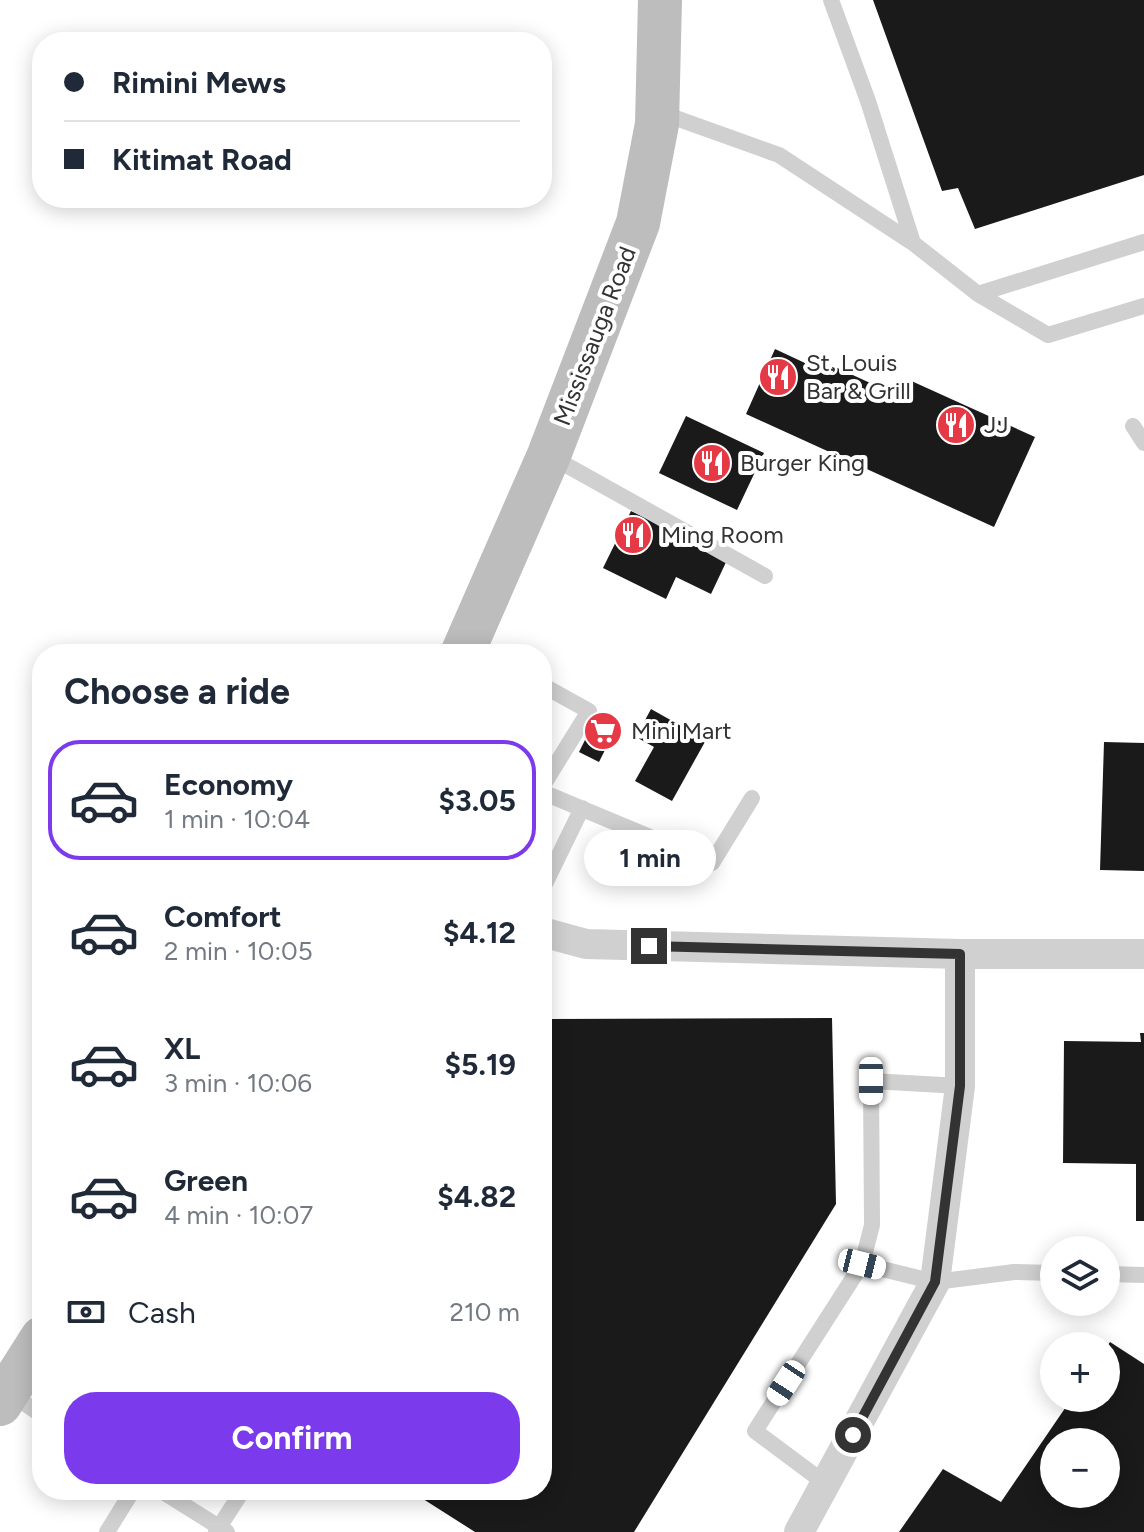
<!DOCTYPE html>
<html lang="en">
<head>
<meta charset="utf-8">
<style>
	:root { --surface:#fff; --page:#f2f2f3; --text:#1f2937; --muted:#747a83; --line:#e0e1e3; --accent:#7c3aed }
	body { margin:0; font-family:Figtree,sans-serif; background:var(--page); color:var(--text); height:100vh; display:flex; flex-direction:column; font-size:30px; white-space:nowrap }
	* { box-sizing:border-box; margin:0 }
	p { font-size:26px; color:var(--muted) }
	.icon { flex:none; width:44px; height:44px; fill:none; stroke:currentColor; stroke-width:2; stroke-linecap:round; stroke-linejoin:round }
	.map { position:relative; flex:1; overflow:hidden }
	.sheet { position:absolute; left:32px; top:644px; width:520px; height:856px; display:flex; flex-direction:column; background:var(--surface); border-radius:32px; box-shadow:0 4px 20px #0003 }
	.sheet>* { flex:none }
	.top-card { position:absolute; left:32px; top:32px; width:520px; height:176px; border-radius:32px; box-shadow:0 4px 20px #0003; display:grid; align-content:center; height:176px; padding:0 32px; background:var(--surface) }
	.buttons { position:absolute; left:1040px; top:1236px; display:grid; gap:16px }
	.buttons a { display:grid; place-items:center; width:80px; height:80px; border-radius:50%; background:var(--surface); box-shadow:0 4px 20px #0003; font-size:40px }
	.end { position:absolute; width:36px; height:36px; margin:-18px; border:10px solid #333; background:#fff; box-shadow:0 0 0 4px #fff }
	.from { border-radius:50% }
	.bubble { position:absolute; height:56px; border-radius:28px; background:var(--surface); box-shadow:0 4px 20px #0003; font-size:26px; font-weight:700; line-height:56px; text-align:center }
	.car { position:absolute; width:24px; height:48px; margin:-24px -12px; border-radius:10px; box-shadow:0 0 6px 2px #0007; background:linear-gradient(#fff 24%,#345 0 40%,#fff 0 76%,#345 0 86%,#fff 0) }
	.top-card b { display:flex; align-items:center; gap:28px; height:76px; font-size:30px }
	.top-card b+b { border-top:2px solid var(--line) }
	.top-card i { width:20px; height:20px; background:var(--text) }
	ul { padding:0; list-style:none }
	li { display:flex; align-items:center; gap:24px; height:120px; margin:0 16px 12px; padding:0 16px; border:4px solid transparent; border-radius:32px }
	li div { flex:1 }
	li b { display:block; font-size:30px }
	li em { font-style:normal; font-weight:700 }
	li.current { border-color:var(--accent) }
	li>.icon { width:72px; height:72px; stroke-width:1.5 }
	h2 { padding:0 32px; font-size:36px; line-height:96px }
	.pay { display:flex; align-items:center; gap:20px; height:88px; padding:0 32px; font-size:30px }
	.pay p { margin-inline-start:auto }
	.action { display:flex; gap:16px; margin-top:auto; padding:16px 32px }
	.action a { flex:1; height:92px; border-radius:32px; background:var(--accent); color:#fff; font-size:32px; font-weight:700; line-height:92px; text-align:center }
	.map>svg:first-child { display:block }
	.building { fill:#1a1a1a; fill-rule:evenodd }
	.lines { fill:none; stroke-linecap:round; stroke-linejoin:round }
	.service { stroke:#d0d0d0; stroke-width:16 }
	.minor { stroke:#d0d0d0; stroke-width:30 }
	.secondary { stroke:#bdbdbd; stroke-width:44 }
	.route { stroke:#333; stroke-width:10 }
	.labels { text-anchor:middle; stroke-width:8; stroke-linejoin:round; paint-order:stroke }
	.street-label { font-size:24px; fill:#333; stroke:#fff }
	.poi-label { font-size:24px; fill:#333; stroke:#fff; text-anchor:start }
</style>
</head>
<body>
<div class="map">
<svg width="1144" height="1532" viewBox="0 0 1144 1532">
	<rect width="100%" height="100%" fill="#fff"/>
	<path class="building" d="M873,0H1144V175L975,229L958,188L942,191Z
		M775,349L820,370L824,362L899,396L907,379L1035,437L994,527L746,414Z
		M686,416L764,453L737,510L659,473Z
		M631,511L728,558L711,594L676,577L666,599L603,568Z
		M651,709L706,740L672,801L635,781L654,747L636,737Z
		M597,716L617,726L599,762L579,752Z
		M1104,742L1144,743V871L1100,870Z
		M832,1018L836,1204L634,1532H475L409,1490H542V1239L548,1231V1019Z
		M1140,1033H1144V1221H1136V1164L1063,1163L1064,1041L1141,1042Z
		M1110,1342L1144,1364V1532H899L943,1469L1001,1502L1072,1398H1106V1348ZM1054,1442H1106V1494H1054Z"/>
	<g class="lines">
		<path class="service" d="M831,0L868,101L913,243
			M659,112L779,155L913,243L978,294L1144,242
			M978,294L1048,335L1144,306
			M1133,426L1144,443
			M550,456L765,576
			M542,685L589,711L542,787
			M542,792L712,863L752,798
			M542,890L582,808
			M862,1264L935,1282L1014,1272L1054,1273
			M1106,1274L1144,1275
			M9,1393L42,1415
			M826,1484L755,1431L862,1264L872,1225L871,1081L960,1086
			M160,1490L227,1532
			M107,1532L133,1490
			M216,1532L243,1490"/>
		<path class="minor" d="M542,932L586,944L960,954H1144
			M799,1532L935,1282L960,1086V954"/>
		<path class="secondary" d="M462,654L549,455L638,223L657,124L660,0
			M0,1404L42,1338"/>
	</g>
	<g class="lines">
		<path class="route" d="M649,946L960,954V1086L935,1282L853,1435"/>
	</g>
	<defs>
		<symbol id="restaurant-disc" viewBox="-11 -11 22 22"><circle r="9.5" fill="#e63946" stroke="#fff"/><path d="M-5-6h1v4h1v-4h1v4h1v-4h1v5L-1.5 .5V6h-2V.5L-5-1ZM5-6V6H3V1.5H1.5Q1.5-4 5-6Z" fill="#fff"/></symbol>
		<symbol id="supermarket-disc" viewBox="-11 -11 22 22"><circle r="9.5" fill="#e63946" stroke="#fff"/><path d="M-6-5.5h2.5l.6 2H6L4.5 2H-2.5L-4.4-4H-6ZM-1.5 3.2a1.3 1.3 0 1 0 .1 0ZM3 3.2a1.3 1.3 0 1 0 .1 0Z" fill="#fff"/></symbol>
	</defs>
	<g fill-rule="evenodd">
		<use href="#restaurant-disc" x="756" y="355" width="44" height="44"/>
		<use href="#restaurant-disc" x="934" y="403" width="44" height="44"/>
		<use href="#restaurant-disc" x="690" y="441" width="44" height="44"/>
		<use href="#restaurant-disc" x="611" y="513" width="44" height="44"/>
		<use href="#supermarket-disc" x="581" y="709" width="44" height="44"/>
	</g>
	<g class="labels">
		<g class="street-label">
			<text transform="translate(595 336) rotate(-69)" y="8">Mississauga Road</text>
		</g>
		<g class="poi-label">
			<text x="806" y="371">St. Louis<tspan x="806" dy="28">Bar &amp; Grill</tspan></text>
			<text x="984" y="433">JJ</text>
			<text x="740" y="471">Burger King</text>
			<text x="661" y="543">Ming Room</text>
			<text x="631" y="739">Mini Mart</text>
		</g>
	</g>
</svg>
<div class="buttons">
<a><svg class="icon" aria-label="layers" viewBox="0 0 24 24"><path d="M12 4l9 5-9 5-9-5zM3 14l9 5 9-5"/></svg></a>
<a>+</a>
<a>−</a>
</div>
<i class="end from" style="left:853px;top:1435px"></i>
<i class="end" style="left:649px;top:946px"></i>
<div class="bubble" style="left:584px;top:830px;width:132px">1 min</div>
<i class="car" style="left:871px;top:1081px;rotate:180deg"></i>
<i class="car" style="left:862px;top:1264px;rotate:104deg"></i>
<i class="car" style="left:786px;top:1383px;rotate:213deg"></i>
<div class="top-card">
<b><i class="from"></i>Rimini Mews</b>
<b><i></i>Kitimat Road</b>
</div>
<section class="sheet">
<h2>Choose a ride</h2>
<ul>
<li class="current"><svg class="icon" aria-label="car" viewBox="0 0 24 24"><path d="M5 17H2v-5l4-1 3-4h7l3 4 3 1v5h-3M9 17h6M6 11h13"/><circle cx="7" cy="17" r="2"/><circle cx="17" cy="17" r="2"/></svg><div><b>Economy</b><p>1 min · 10:04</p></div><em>$3.05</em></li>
<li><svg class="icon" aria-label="car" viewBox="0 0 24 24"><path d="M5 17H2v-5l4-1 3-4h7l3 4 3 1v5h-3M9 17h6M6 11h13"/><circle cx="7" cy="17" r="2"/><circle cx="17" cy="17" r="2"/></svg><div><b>Comfort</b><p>2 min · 10:05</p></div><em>$4.12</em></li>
<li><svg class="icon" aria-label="car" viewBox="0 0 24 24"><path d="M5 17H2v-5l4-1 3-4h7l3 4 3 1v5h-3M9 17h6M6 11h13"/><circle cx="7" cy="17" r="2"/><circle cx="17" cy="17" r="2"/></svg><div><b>XL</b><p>3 min · 10:06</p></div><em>$5.19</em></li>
<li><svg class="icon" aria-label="car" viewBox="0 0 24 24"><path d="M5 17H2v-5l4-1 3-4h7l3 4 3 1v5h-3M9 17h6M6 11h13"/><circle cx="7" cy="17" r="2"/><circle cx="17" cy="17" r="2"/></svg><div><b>Green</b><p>4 min · 10:07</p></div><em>$4.82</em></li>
</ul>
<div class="pay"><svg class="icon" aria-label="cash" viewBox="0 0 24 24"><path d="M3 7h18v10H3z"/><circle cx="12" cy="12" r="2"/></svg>Cash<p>210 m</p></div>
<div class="action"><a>Confirm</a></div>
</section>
</div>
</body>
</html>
